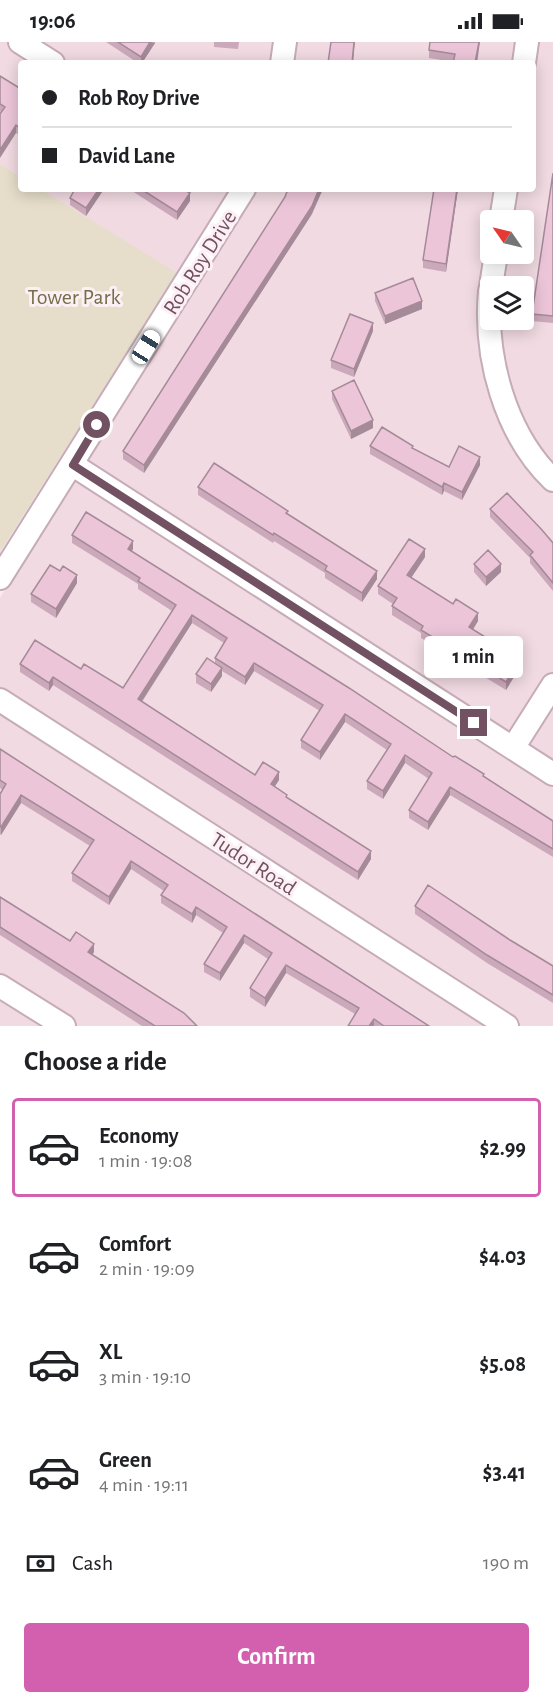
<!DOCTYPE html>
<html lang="en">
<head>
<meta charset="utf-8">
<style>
	:root { --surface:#fff; --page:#f6f6f6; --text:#202124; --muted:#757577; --line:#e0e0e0; --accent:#d360af }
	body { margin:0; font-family:"Alegreya Sans",sans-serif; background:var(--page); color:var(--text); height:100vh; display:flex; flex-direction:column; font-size:22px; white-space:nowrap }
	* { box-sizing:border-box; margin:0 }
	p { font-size:20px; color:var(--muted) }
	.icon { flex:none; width:33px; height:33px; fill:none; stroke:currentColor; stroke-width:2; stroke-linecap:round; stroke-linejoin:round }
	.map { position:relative; height:984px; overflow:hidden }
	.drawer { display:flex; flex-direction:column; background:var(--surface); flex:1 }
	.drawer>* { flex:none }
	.banner { position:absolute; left:18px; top:18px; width:518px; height:132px; border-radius:6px; box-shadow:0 3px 15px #0003; display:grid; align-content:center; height:132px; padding:0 24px; background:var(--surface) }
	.needle { width:39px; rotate:304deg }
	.buttons { position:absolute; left:480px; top:168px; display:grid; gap:12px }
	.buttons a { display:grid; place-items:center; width:54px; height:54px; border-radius:6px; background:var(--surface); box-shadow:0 3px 15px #0003; font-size:30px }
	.end { position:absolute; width:27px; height:27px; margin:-14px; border:8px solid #725163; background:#fff; box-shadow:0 0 0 3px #fff }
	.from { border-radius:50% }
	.bubble { position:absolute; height:42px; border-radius:6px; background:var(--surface); box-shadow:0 3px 15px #0003; font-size:20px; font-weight:600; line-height:42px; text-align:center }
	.car { position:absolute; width:18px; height:36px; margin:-18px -9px; border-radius:8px; box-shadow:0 0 4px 2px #0007; background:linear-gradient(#fff 24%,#345 0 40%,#fff 0 76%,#345 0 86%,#fff 0) }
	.banner b { display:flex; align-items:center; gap:21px; height:57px; font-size:22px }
	.banner b+b { border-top:2px solid var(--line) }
	.banner i { width:15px; height:15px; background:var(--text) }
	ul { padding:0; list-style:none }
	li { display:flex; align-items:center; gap:18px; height:99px; margin:0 12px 9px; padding:0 12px; border:3px solid transparent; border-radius:6px }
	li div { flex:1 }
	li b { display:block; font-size:22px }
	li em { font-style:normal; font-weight:600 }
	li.selected { border-color:var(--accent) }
	li>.icon { width:54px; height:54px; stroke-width:1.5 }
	h2 { padding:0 24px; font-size:27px; line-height:72px }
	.pay { display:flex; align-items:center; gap:15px; height:66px; padding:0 24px; font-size:22px }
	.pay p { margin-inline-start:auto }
	.action { display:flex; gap:12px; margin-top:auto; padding:12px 24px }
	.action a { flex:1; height:69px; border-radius:6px; background:var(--accent); color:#fff; font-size:24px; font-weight:600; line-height:69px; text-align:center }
	.status { display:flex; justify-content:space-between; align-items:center; height:42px; padding:0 30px; background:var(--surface); direction:ltr }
	.status svg { height:16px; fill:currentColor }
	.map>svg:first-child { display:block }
	.residential { fill:#f1dae2; fill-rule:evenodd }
	.green { fill:#e6ddca }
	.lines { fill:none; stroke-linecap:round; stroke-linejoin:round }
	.minor-casing { stroke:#c6acb8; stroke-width:26 }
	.minor { stroke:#fff; stroke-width:22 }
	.wall { fill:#cba9bb }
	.shaded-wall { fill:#a58a98 }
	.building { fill:#ecc5d9; stroke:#a58a98; stroke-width:1.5 }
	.route { stroke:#725163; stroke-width:8 }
	.labels { text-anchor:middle; stroke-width:6; stroke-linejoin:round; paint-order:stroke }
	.street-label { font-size:22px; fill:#725163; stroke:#fdf0f4 }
	.park-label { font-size:22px; fill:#766d4a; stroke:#fdf0f4 }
</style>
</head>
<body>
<div class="status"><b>19:06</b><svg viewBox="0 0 49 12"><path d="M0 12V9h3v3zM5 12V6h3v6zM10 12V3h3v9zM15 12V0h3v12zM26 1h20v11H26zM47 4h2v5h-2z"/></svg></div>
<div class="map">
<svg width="553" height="984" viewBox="0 0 553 984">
	<rect width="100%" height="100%" fill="#faeaef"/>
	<path class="residential" d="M0,0H553V984H0V556L198,245L41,147H532V21H21V135L0,122ZM490,178H524V212H490ZM490,244H524V278H490Z"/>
	<path class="green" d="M0,122L21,135V147H41L177,231L0,510Z"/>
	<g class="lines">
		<defs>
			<path id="minor" d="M20,0L53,21
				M282,21L285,0
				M524,21L527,0
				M501,178L506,147
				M491,244L496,212
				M490,249C484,315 505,392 553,438
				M73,423L553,732
				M0,536L244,147
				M0,658L507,984
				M513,706L553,643
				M0,944L64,984"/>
		</defs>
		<use href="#minor" class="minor-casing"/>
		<use href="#minor" class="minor"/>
	</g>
	<path class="wall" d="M106,0H155V1L142,21H138Z
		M214,0H239L238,7L214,5Z
		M480,0L454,20L429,16V8Z
		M0,34L21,47V94L16,91L0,69Z
		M553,131V281L532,279V272Z
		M104,147L86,174L70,163V156Z
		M129,147H183L190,159L177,178Z
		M434,147H458L446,230L423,226V218Z
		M312,172L144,431L123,417V409Z
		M375,251L422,267L385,282L375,259Z
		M373,289L354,335L331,326V318Z
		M332,349L373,386L351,397L332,357Z
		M370,404L413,407L449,425L480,423L462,458L444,449L442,453L370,412Z
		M198,445L288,472L377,537L362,560L325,536V531L274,499L273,501L198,453Z
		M490,467L553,501V549L530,521V516L490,475Z
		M72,493L133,507L132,509L553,779V815L450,753L428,788L409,776V768L429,737L405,721L383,757L367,747V739L387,708L345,680L320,718L301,706V698L320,669L254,629L245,643L222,629V634L211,650L196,641V632L215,621V616L224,601L192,581L142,660L255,733L279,738L275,744L287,756L371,817L358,838L53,643L49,649L20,630V622L81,627L123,646L172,569L138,547V542L72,501Z
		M425,515L411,536L478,579L473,588L520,625L506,648L421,596V591L392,573V564L393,562L378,552V544Z
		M474,522L501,530L486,544L474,530Z
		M77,541L56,576L31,560V552Z
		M0,707L429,984H348L355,972L286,931L265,965L250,955V946L268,917L244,901L220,939L204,930V922L223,891L196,873L192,881L161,861V853L164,849L131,827L109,863L72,839V831L90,804L21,761L1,793L0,792V752L3,748L0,746Z
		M0,855L70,899L94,910L92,913L197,984H142L0,893Z
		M415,864L510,898L553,924V961L487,921L415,872Z"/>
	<path class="shaded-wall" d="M150,0L155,1L142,21H141V15Z
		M354,0H355L353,21H352Z
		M479,0H480L477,21H475Z
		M16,83V91L0,116V108Z
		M99,147H104L86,174V166Z
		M319,147H323L312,172L144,431V423Z
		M457,147H458L446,230V222Z
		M190,151V159L177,178V170Z
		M422,259V267L385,282V274Z
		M373,281V289L354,335V327Z
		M373,378V386L351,397V389Z
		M480,415V423L462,458V450Z
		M444,441V449L442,453V445Z
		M133,499V507L128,515V507Z
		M425,507V515L407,542V533Z
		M501,522V530L486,544V535Z
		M377,529V537L362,560V551Z
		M77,533V541L56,576V567Z
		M478,571V579L469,593V585Z
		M192,573V581L138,665V657Z
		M520,617V625L506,648V640Z
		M254,621V629L245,643V635Z
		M222,626V634L211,650V642Z
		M53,635V643L49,649V641Z
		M345,672V680L320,718V710Z
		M405,713V721L383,757V749Z
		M279,730V738L271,750V742Z
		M450,745V753L428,788V780Z
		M21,753V761L1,793V785Z
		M371,809V817L358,838V830Z
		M131,819V827L109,863V855Z
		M196,865V873L192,881V872Z
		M244,893V901L220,939V931Z
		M94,902V910L88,919V910Z
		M286,923V931L265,965V956Z
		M374,977V984H369Z"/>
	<path class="building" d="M118,0H150L141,15Z
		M331,0H354L352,21H328Z
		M430,0H479L475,21H453L455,12L429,8Z
		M0,34L21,47V87L16,83L0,108V72L5,65L0,62Z
		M553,131V274L532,272Z
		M75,147H99L86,166L70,156Z
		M141,147H183L190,151L177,170Z
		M288,147H319L312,164L144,423L123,409L285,155Z
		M434,147H457L446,222L423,218Z
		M413,236L422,259L385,274L375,251Z
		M350,272L373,281L354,327L331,318Z
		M354,338L373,378L351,389L332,349Z
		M382,385L413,404L412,406L449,425L459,404L480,415L462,450L444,441L442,445L370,404Z
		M214,421L288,469L286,471L377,529L362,551L325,528L327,524L274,491L273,493L198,445Z
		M507,451L542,488L553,501V541L530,513L533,510L490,467Z
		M86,470L133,499L128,507L349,646L453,715L455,714L484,732L483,734L553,779V807L450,745L428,780L409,768L432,731L405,713L383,749L367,739L391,702L345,672L320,710L301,698L323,663L254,621L245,635L215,616L227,596L192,573L138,657L255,733L263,720L279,730L271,742L287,753L286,755L371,809L358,830L53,635L49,641L20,622L35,598L81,627L84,622L123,646L176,563L138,539L140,536L72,493Z
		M409,497L425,507L407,533L453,562L456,557L478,571L469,585L520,617L506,640L421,588L423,584L392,564L397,556L378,544Z
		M488,508L501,522L486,535L474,522Z
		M50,523L60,529L63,524L77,533L56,567L31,552Z
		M207,616L222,626L211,642L196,632Z
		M0,707L429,984H384L374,977L369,984H348L359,966L286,923L265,956L250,946L272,911L244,893L220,931L204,922L227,885L196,865L192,872L161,853L168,843L131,819L109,855L72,831L94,798L21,753L1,785L0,784V752L6,742L0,738Z
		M428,843L510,898L553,924V953L487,913L415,864Z
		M0,855L70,899L76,890L94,902L88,910L184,971L197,984H155L0,885Z"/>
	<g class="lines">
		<path class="route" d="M97,383L73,423L474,681"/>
	</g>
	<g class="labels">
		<g class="street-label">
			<text transform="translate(199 220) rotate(-58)" y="8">Rob Roy Drive</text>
			<text transform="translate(254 821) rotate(33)" y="8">Tudor Road</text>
		</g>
		<g class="park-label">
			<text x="74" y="262">Tower Park</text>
		</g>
	</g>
</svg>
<div class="buttons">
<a><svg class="needle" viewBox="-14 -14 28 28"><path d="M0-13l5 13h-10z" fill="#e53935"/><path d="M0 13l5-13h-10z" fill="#757577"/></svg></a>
<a><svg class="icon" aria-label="layers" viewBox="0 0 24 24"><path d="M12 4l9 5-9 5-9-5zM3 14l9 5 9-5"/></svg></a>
</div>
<i class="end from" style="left:97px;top:383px"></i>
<i class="end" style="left:474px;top:681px"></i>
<div class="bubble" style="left:424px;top:594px;width:99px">1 min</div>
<i class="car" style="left:146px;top:305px;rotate:32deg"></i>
<div class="banner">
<b><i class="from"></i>Rob Roy Drive</b>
<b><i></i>David Lane</b>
</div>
</div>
<section class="drawer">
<h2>Choose a ride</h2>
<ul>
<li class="selected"><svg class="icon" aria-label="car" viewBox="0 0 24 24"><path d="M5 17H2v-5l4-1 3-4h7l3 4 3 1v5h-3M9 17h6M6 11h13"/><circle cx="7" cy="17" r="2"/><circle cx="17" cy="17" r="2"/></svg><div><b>Economy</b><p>1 min · 19:08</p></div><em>$2.99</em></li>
<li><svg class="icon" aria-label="car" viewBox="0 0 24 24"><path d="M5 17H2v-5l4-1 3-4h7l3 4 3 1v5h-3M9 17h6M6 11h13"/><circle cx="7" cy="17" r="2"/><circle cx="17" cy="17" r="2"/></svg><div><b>Comfort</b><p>2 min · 19:09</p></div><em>$4.03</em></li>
<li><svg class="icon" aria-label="car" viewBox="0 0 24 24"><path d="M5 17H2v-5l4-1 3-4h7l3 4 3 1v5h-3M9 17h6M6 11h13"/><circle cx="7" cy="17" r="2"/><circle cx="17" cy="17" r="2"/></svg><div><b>XL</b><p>3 min · 19:10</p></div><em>$5.08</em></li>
<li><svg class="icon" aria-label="car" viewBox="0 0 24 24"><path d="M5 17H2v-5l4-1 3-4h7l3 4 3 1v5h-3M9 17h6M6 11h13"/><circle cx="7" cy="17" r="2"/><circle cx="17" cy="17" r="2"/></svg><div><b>Green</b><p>4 min · 19:11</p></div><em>$3.41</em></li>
</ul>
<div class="pay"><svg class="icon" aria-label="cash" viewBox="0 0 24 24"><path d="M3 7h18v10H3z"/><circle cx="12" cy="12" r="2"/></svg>Cash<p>190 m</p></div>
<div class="action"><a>Confirm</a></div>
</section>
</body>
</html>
